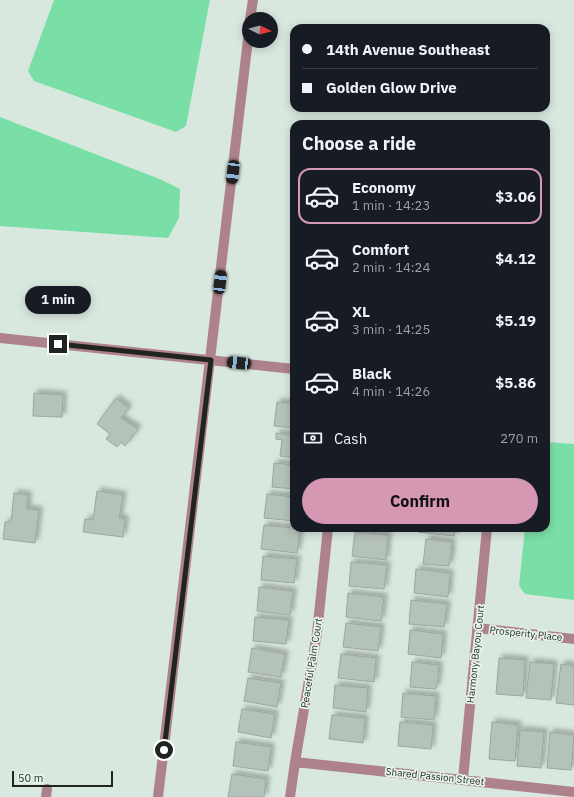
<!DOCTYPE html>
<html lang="en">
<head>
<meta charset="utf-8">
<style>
	:root { --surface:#171b24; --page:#20242c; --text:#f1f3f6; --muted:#9ea1a6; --line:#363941; --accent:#d597b2 }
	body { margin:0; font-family:"IBM Plex Sans",sans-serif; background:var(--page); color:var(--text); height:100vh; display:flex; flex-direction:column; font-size:15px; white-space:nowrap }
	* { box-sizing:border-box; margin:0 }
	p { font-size:13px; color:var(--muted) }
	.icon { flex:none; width:22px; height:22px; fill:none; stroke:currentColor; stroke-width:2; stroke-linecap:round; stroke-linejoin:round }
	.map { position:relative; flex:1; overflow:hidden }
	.side { position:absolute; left:290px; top:120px; width:260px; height:412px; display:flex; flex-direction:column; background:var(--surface); border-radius:12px; box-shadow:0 2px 10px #0003 }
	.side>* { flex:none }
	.banner { position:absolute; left:290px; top:24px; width:260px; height:88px; border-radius:12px; box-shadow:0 2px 10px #0003; display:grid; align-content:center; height:88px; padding:0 12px; background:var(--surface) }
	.needle { width:26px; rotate:96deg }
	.tools { position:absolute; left:242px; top:12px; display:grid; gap:8px }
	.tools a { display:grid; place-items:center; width:36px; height:36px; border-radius:50%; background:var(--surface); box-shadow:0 2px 10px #0003; font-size:20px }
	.scale { position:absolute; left:12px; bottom:10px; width:101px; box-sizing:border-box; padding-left:4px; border:2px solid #1f2421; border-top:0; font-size:11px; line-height:14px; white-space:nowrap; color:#1f2421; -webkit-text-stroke:3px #e7f5ec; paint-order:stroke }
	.end { position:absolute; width:18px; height:18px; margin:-9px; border:5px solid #1f2421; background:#fff; box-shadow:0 0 0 2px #fff }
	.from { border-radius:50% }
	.bubble { position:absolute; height:28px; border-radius:14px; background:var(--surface); box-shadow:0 2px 10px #0003; font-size:13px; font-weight:800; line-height:28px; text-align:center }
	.car { position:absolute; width:12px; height:24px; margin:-12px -6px; border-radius:5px; box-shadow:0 0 3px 1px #0007; background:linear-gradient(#222 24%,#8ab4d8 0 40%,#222 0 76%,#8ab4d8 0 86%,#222 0) }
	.banner b { display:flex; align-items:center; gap:14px; height:38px; font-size:15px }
	.banner b+b { border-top:1px solid var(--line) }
	.banner i { width:10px; height:10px; background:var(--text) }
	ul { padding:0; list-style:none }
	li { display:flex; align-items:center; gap:12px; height:56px; margin:0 8px 6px; padding:0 4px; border:2px solid transparent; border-radius:12px }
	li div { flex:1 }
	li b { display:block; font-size:15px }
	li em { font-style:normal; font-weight:800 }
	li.current { border-color:var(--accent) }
	li>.icon { width:36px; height:36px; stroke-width:1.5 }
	h2 { padding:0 12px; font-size:18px; line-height:48px }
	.pay { display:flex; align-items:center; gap:10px; height:44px; padding:0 12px; font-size:15px }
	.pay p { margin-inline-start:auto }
	.action { display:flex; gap:8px; margin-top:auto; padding:8px 12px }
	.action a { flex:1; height:46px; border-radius:24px; background:var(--accent); color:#111; font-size:16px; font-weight:800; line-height:46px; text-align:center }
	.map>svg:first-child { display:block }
	.water { fill:#7adfa7 }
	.building { fill:#b5c2b9; stroke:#9aa79f; filter:url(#shadow) }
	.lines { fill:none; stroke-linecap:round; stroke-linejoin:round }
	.minor { stroke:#ae828d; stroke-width:10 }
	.route { stroke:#1f2421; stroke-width:5 }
	.labels { text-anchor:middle; stroke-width:3.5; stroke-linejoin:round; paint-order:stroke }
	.street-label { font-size:10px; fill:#1f2421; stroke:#e7f5ec }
</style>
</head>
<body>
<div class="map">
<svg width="574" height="797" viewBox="0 0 574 797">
	<defs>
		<filter id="shadow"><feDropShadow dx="3.5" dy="-3.5" stdDeviation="2" flood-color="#0004"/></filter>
	</defs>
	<rect width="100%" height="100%" fill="#d9e8de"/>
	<path class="water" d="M54,0H210L186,126L176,132L34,81L28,71Z
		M0,117L162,180L180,189L179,218L168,238L0,226Z
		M546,442L574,444V600L525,594L519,586L525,528H546Z"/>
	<path class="building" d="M34,393L63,395L62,417L33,416Z
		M116,398L129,408L121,418L138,429L125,446L121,442L117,447L106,439L110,434L97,424Z
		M277,402L294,404V428L274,426Z
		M276,433L294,435V458L280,456L282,440L276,439Z
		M274,463L294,465V489L272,487Z
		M97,491L123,495L119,518L125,519L123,537L83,532L85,519L93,520Z
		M14,493L28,495L27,509L39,510L35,543L3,539L5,522H11Z
		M267,494L294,497V521L264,518Z
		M264,525L300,529L297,553L261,549Z
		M419,528H455L454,536L418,532Z
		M355,532L388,535L386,560L352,556Z
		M426,539L452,542L451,550H452L449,566L423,564Z
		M263,556L297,559L294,583L261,580Z
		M351,562L387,565L384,589L349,586Z
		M416,569L450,573L448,597L414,593Z
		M259,587L293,591L290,615L257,611Z
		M348,593L384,597L381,621L346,617Z
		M411,600L447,604L444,627L409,624Z
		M255,617L289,620L286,644L253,641Z
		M346,623L381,627L378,651L343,647Z
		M410,630L443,634L441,658L408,654Z
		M252,648L285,654L281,677L248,672Z
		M341,654L376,658L374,682L338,678Z
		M499,658L525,660L523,696L496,694Z
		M412,662L439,665L438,672H439L436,689L410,687Z
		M530,662L554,664L551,700L526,698Z
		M561,664L574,666V705L556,703Z
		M248,678L281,683L277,707L244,701Z
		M335,685L368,688L366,712L333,708Z
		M403,693L436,696L434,720L401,717Z
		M242,709L275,714L271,738L238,732Z
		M332,715L365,718L363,743L329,739Z
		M400,722L433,725L431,749L398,746Z
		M492,722L518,725L515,761L489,759Z
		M520,730L544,732L541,768L517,766Z
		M550,732L574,735L571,770L547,768Z
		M236,742L271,747L268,771L233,766Z
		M232,774L266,779L264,797H228Z"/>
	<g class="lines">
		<path class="minor" d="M250,19L253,0
			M0,338L294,369
			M477,628L574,639
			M295,762L574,792
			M463,779L487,528
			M46,797L47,789
			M158,797L249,31
			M290,797L295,762L317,633L328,528"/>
	</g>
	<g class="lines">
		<path class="route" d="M58,344L211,360L164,750"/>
	</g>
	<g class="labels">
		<g class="street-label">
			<text transform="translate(526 633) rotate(6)" y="4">Prosperity Place</text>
			<text transform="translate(475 654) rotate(-84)" y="4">Harmony Bayou Court</text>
			<text transform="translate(311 663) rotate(-81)" y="4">Peaceful Palm Court</text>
			<text transform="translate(435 776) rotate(6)" y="4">Shared Passion Street</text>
		</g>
	</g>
</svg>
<div class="tools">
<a><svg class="needle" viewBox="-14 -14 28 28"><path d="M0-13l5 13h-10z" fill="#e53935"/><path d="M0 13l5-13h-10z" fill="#9ea1a6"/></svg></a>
</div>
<div class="scale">50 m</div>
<i class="end from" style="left:164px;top:750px"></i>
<i class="end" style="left:58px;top:344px"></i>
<div class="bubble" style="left:25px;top:286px;width:66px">1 min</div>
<i class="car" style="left:233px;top:172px;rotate:187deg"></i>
<i class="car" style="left:220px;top:282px;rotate:7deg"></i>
<i class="car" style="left:239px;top:363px;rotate:276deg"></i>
<div class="banner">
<b><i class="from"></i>14th Avenue Southeast</b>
<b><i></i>Golden Glow Drive</b>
</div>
<section class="side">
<h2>Choose a ride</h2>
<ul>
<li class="current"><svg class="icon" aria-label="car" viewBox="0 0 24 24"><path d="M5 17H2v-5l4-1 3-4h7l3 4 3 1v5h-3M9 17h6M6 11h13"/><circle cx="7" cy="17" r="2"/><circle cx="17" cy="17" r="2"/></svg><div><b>Economy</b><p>1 min · 14:23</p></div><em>$3.06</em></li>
<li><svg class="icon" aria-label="car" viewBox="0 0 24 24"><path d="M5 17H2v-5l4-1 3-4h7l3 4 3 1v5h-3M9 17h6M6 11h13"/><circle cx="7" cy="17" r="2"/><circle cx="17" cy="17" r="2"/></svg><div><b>Comfort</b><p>2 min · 14:24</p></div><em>$4.12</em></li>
<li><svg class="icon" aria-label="car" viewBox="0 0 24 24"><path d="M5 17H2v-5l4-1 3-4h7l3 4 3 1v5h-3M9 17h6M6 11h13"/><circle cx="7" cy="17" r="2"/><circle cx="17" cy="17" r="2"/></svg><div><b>XL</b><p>3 min · 14:25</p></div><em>$5.19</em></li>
<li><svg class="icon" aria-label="car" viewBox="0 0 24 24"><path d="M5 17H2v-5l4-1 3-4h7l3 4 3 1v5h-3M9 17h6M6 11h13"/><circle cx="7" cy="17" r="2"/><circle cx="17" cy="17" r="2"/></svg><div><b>Black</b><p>4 min · 14:26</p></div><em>$5.86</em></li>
</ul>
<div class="pay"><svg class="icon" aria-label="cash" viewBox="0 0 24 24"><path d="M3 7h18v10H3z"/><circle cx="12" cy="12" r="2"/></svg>Cash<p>270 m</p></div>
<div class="action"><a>Confirm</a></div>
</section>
</div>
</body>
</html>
